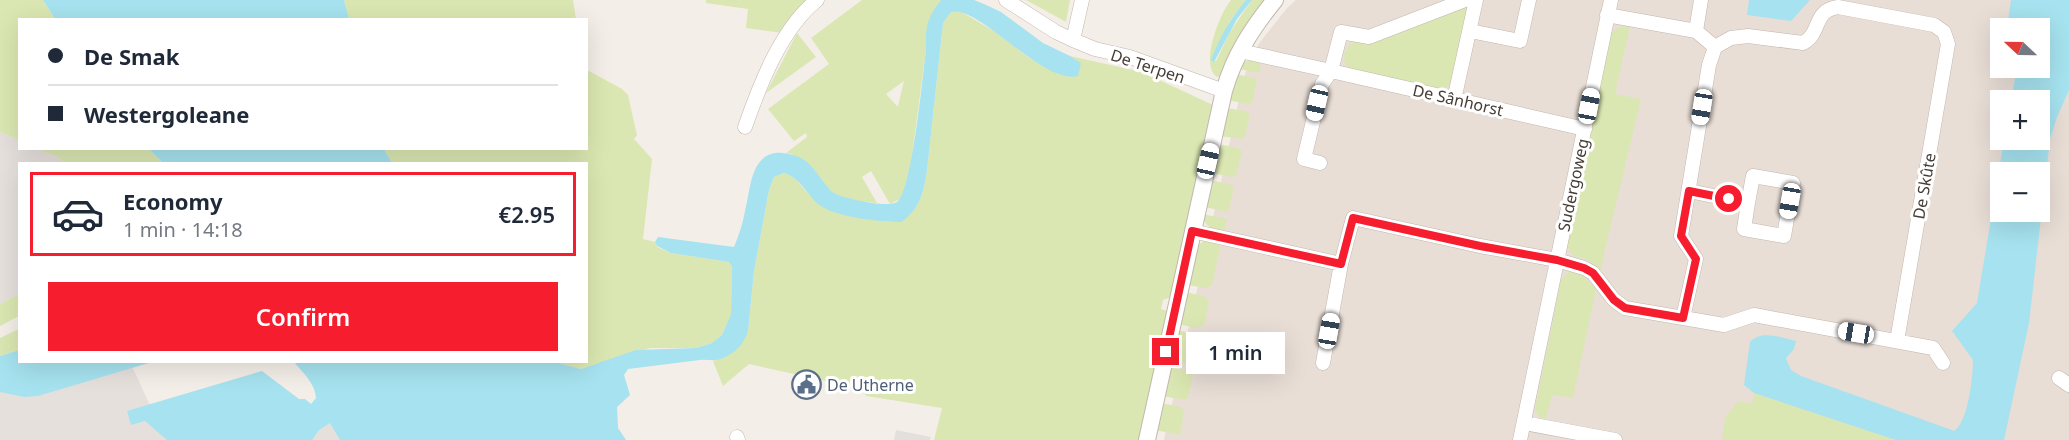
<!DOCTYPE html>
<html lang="en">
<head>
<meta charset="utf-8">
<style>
	:root { --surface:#fff; --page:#f2f2f3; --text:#1f2937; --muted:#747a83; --line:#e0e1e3; --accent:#f61d2e }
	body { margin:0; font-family:"Noto Sans",sans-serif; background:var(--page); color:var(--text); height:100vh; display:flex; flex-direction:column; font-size:22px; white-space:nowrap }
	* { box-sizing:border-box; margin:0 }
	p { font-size:20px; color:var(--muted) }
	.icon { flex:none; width:33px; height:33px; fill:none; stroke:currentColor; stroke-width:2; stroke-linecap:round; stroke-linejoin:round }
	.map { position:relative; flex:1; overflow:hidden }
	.details { position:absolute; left:18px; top:162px; width:570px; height:201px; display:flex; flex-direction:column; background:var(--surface); border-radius:0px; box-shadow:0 6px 24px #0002 }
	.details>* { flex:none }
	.banner { position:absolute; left:18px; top:18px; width:570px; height:132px; border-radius:0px; box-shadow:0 6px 24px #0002; display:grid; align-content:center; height:132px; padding:0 30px; background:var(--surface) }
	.needle { width:39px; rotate:292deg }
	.fabs { position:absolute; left:1990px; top:18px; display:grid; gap:12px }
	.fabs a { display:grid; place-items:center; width:60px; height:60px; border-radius:0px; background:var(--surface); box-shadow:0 6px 24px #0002; font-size:30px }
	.end { position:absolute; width:27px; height:27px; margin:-14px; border:8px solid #f61d2e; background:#fff; box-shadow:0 0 0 3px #fff }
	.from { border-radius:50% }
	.bubble { position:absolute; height:42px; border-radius:0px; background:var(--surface); box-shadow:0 6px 24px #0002; font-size:20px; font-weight:600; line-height:42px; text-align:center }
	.car { position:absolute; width:18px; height:36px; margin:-18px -9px; border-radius:8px; box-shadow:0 0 4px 2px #0007; background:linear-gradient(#fff 24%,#345 0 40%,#fff 0 76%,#345 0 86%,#fff 0) }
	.banner b { display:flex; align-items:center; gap:21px; height:57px; font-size:22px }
	.banner b+b { border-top:2px solid var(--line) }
	.banner i { width:15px; height:15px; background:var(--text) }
	ul { padding:10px 0 0; list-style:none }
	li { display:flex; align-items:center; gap:18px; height:84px; margin:0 12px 9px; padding:0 18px; border:3px solid transparent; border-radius:0px }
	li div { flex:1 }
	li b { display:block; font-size:22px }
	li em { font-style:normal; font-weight:600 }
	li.active { border-color:var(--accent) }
	li>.icon { width:54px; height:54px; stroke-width:1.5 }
	.cta { display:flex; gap:12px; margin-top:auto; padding:12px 30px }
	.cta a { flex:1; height:69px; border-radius:0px; background:var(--accent); color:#fff; font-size:24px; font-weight:600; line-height:69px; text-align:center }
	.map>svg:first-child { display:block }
	.residential { fill:#e8ded6; fill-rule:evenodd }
	.industrial { fill:#e6e0dd }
	.green { fill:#dbe7b2; fill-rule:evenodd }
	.parking { fill:#e2dfdd }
	.water { fill:#a6e2ef; fill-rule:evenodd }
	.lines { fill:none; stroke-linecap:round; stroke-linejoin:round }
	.minor-casing { stroke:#c2b6ae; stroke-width:15 }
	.tertiary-casing { stroke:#c2b6ae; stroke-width:18 }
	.minor { stroke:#fff; stroke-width:14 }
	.tertiary { stroke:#fff; stroke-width:16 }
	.route { stroke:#f61d2e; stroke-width:8 }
	.labels { text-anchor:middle; stroke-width:6; stroke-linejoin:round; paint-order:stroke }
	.street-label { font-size:16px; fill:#473d37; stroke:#fff }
	.service-label { font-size:16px; fill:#4e5e75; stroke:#fff; text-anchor:start }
</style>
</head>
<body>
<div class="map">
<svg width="2069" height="440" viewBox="0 0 2069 440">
	<rect width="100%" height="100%" fill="#f4eee8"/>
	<path class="residential" d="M1296,0H2030L2069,12V440H1164L1243,81L1249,61L1260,42L1287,8ZM2001,28H2040V68H2001ZM2001,100H2040V140H2001ZM2001,172H2040V212H2001Z"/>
	<path class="industrial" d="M0,132L19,140L20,148L38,149L58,157L64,163L20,164L19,294L0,304Z
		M130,362L154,414L308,420L339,401L362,440H0V371Z"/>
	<path class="green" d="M0,0H43L55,19L20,20L19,140L0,132Z
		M344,0H573L576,19H349Z
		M706,0H811L792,15L783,33L746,28L748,9L706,3Z
		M862,0H941C929,16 925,29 926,50L910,170L902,198L890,204L871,171L862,177L877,203C864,201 843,201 832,192C816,180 807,156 786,153L807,137L806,133L794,141L768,109L829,64L811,38ZM904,81L898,106H897L886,94Z
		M1026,0H1070L1066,22Z
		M1231,0H1246L1230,21L1212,60L1216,61L1230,32L1252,0H1266L1232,51L1220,76L1217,77C1199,65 1220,13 1231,0Z
		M1465,6L1468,8L1453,81L1446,89L1440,90L1350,70C1340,60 1343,48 1355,41Z
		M958,10L994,31L1028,57L1058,74L1080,63L1070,56L1142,72L1213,105L1171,297L1163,300L1161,309L1168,311L1140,440H934L942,408L866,396L862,389L749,364L723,386L713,361L723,358L748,331L754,271L769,190L774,177L784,173C798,177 801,188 812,197C835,216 870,221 900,222C920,210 924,191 927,170L943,23L951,12Z
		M1630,26L1615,94L1641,99L1600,271C1593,261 1584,257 1573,256L1567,246L1611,34L1618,27Z
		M797,33L816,57L766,93Z
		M1253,59L1261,61L1259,73L1239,69L1244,62Z
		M587,70L622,89L628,95L637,135L634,139L652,159L643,239L655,242L657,247L671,253L729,262L732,267L731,314L722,335L712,343L696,348H650L581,369L555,362H586V164L392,163L384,149L586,148Z
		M1236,74L1257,79L1252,103L1247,104L1227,100Z
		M1226,108L1245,111L1250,115L1244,139L1219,136Z
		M1218,144L1238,148L1242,151L1236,176L1232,177L1211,173Z
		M38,149H149L163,163H64L58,157Z
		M1210,180L1230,184L1234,188L1228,212L1204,207Z
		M1202,214L1227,219L1224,232C1213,230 1204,227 1202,214Z
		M1205,240L1221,243L1212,285L1206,288L1187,285L1197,246Z
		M1570,271L1581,273L1596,290L1573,398L1552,395L1546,419C1540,418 1538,416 1535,410L1561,280Z
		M1185,292L1204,296L1209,301L1204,325L1196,328L1178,324Z
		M19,294V316L0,326V304Z
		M19,329V350L0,356V338Z
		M1177,330L1195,334L1201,339L1196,362L1190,364L1171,359Z
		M1169,367L1189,371L1193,375L1188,398L1183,400L1163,396Z
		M1754,393L1896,440H1722L1725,418L1738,401L1752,404Z
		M1161,403L1181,407L1184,412L1180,435L1155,430Z"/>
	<path class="parking" d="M896,430L931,437L930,440H894Z"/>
	<path class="water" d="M43,0H344L349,19H55Z
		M941,0H974L984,4L1001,12L1043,43L1070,56L1081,63L1078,76C1042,85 979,4 951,12L943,23L927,170C924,191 920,210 901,222C880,222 834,217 818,204C806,193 800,178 784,173L774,177L769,190L754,271L748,331C744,344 735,353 723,358C715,362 708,359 700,360C676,363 652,366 628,369L624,375L630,395L617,407L618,428L626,440H340L330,423L319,430L312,440H167L145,421L131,425L127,411L262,371L299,399H305L311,404L316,398C315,383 303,373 294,362H555L581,369L636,350L696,348L712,343L722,335L731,314L732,267L729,262L671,253L657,246L655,242L658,237L734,247C739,235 743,223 745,211C751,189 750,150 783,153C789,154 796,155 801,158C814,165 822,182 832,192L838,195C850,199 886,208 897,202C912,192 923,73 926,50C925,28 927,17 941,0Z
		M1246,0H1252L1237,19L1214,62L1211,60C1219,38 1231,18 1246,0Z
		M1749,0H1810L1791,21L1747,15Z
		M2011,0H2069V90L2057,117L2050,139L2029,323L2004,440H1896L1754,393L1744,385L1750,342C1762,329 1781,338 1796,341L1794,349L1786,358L1791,370L1801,376L1949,429L1954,431C1968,423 1973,376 1973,360L1952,331L1977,303L2004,140H2040V100H2011L2017,68H2040V28H2007ZM2040,172V212H2001V172Z
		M149,149H384L392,163H163Z
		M19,350L20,362H152L38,396L24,397L0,392V356Z"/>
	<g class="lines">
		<defs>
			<path id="minor" d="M1006,0L1056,32L1073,40L1095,49L1130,57L1224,91
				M1607,15L1696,31L1715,47L1731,38L1748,36L1803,43C1822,33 1812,11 1838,7L1934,25L1944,32L1948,44L1897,341
				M1470,31L1520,41L1529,0
				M1696,31L1701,0
				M1073,40L1082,0
				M1240,51L1331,71L1341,32L1369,37L1465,0
				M1454,100L1476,0
				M745,127C760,84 781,29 817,0
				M1320,163L1304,159L1322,84L1331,71L1585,129
				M1689,191L1748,203L1744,229L1784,236L1793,183L1753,176L1748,203
				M1192,231L1341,264L1353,218L1480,246L1557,260L1584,268L1593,273L1614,300L1625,308L1724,325L1754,315L1933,348L1943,363
				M1683,318L1696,259L1681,236L1709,65L1715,47
				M1323,363L1341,264
				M2059,378L2069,385
				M1524,423L1615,440
				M737,437L738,440
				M1520,440L1611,0"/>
			<path id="tertiary" d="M1147,440L1224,91C1234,56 1252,28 1275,0"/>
		</defs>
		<use href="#minor" class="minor-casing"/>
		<use href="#tertiary" class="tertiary-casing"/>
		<use href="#minor" class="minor"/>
		<use href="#tertiary" class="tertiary"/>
	</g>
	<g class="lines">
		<path class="route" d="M1166,352L1192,231L1341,264L1353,218L1480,246L1557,260L1584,268L1593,273L1614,300L1625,308L1683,318L1696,259L1681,236L1689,191L1729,199"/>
	</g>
	<defs>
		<symbol id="civic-ring" viewBox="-11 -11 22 22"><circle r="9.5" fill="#fff" stroke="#5c6f8a" stroke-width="1.5"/><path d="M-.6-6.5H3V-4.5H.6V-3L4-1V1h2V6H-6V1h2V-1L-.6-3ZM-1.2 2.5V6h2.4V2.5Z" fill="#5c6f8a"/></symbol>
	</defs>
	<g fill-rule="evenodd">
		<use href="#civic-ring" x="790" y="368" width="33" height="33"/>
	</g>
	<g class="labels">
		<g class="street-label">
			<text transform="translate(1148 66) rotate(18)" y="6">De Terpen</text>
			<text transform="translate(1458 100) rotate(13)" y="6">De Sânhorst</text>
			<text transform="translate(1573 185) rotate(-78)" y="6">Sudergoweg</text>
			<text transform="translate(1924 186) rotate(-80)" y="6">De Skûte</text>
		</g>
		<g class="service-label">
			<text x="827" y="391">De Utherne</text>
		</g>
	</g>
</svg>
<div class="fabs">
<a><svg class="needle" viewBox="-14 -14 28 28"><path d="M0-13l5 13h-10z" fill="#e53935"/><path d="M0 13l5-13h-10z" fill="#747a83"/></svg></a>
<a>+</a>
<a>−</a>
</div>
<i class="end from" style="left:1729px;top:199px"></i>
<i class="end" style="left:1166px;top:352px"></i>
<div class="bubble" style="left:1186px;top:332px;width:99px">1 min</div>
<i class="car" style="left:1317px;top:103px;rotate:193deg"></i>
<i class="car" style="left:1589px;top:106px;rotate:11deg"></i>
<i class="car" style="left:1702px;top:107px;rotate:189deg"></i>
<i class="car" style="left:1208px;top:161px;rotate:13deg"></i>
<i class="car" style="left:1790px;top:201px;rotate:190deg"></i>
<i class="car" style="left:1329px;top:331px;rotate:10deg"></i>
<i class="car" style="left:1856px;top:333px;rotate:280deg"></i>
<div class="banner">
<b><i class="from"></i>De Smak</b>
<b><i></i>Westergoleane</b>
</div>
<section class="details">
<ul>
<li class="active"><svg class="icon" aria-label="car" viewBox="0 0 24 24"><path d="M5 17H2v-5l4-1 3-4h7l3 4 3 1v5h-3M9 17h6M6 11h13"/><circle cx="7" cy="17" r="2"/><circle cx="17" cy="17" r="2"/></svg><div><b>Economy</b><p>1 min · 14:18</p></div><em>€2.95</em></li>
</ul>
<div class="cta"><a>Confirm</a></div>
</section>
</div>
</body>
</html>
